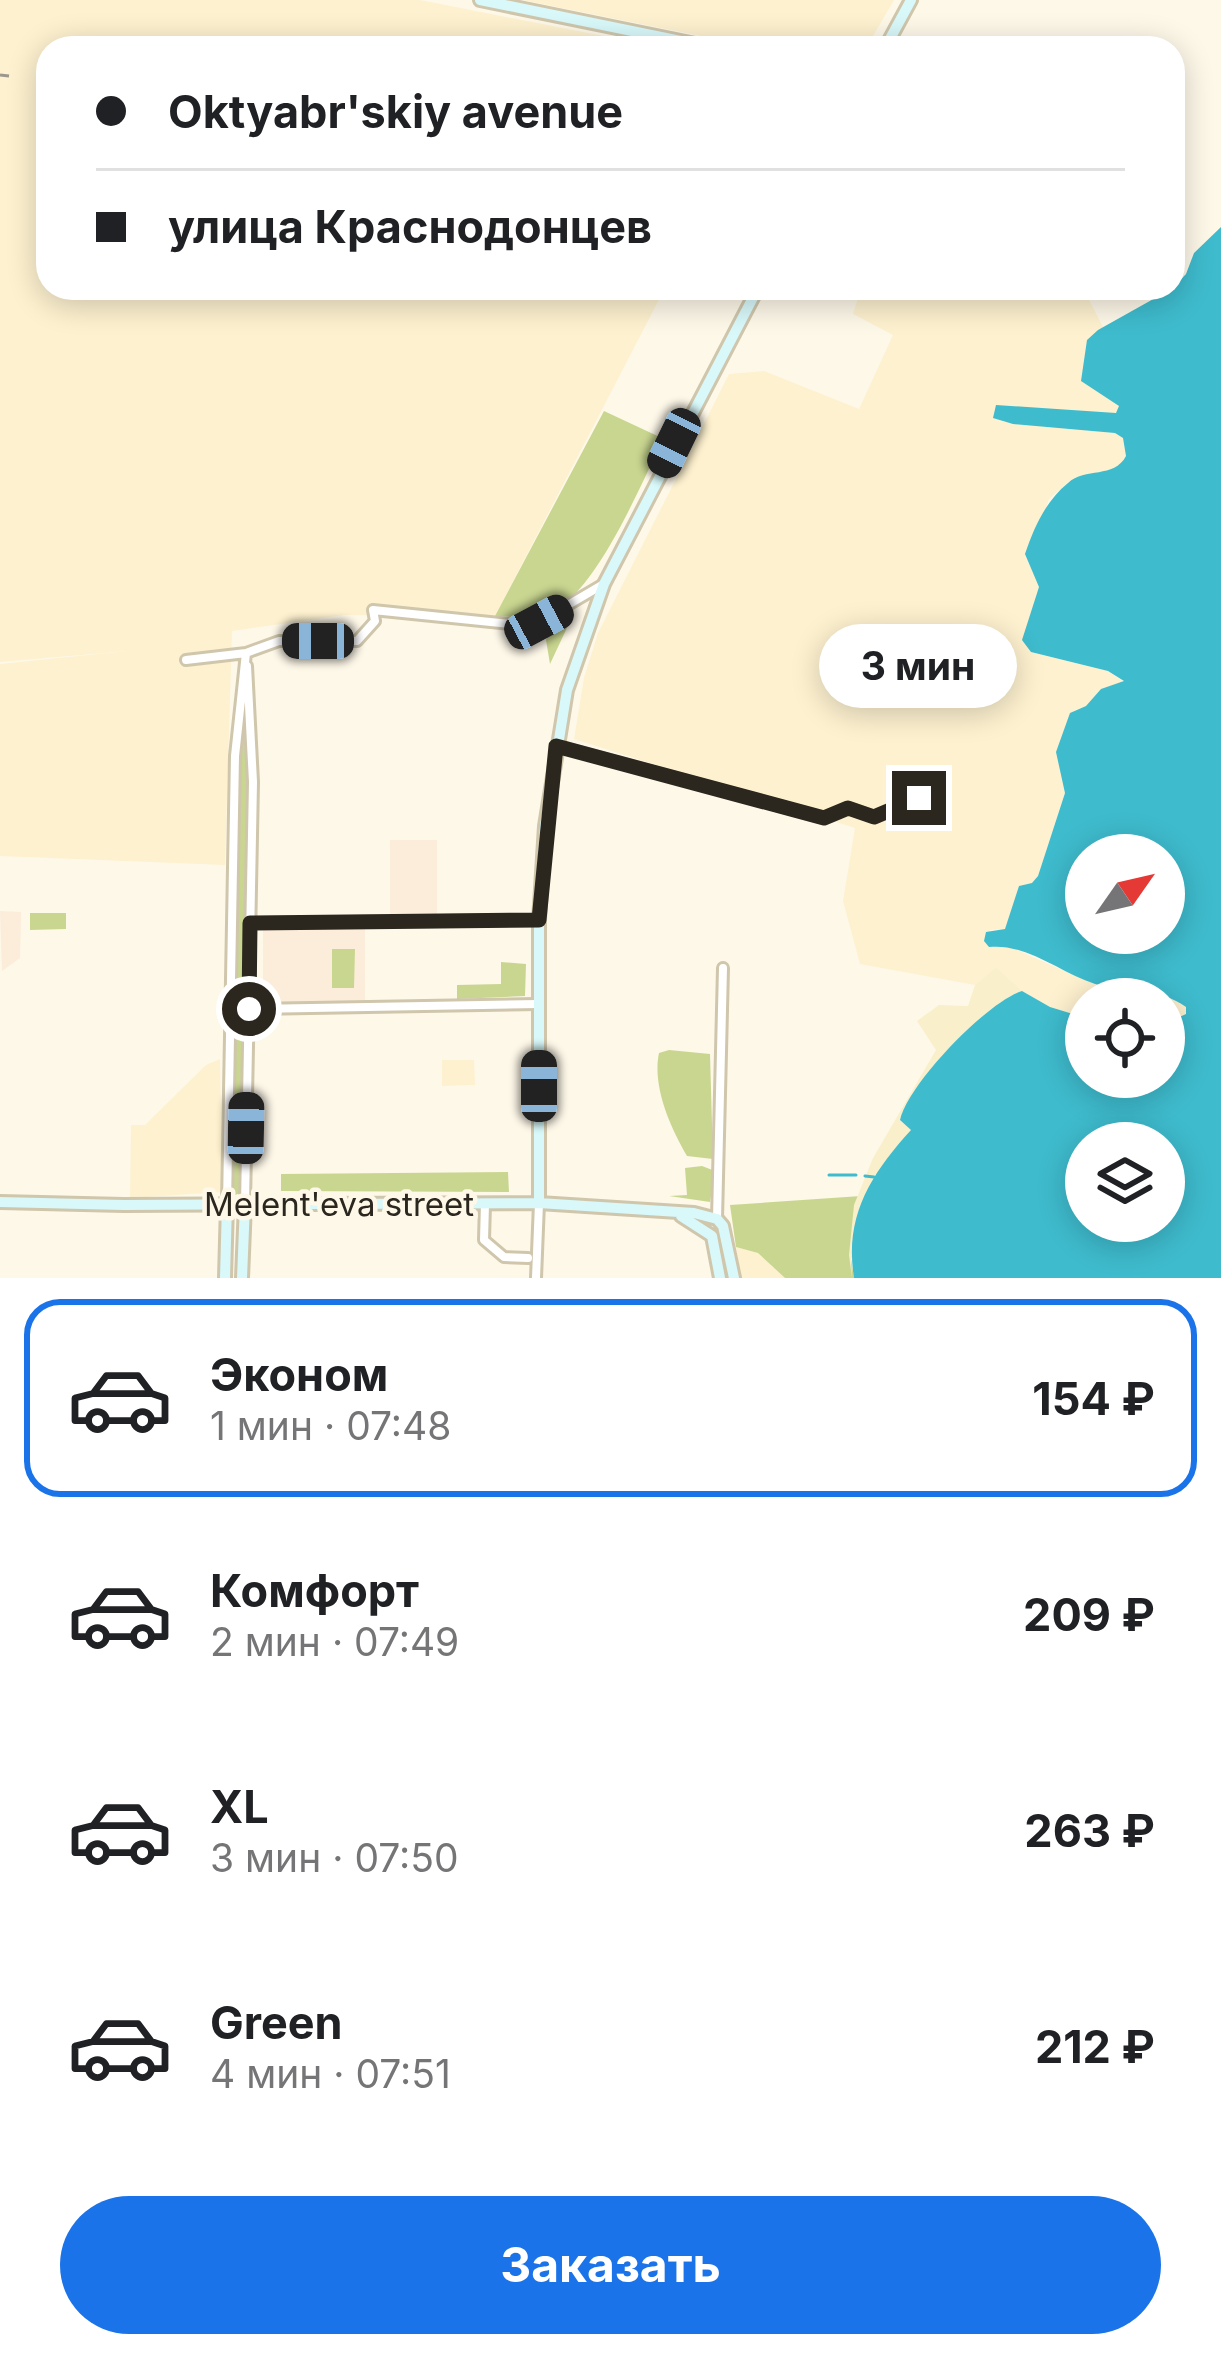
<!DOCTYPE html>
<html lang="ru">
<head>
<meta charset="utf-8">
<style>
	:root { --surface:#fff; --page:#f6f6f6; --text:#202124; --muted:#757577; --line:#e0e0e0; --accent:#1a73e8 }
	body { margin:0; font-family:Inter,sans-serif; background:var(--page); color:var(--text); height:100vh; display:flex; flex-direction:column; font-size:45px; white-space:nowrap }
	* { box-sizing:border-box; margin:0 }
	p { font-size:39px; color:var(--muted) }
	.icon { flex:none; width:66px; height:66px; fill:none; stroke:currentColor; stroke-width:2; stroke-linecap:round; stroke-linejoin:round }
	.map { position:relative; height:1278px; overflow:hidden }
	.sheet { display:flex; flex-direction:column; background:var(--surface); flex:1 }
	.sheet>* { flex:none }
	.guide { position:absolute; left:36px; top:36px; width:1149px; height:264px; border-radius:36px; box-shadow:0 6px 30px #0003; display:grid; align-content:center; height:264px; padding:0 60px; background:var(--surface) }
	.needle { width:78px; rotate:56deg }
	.tools { position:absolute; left:1065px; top:834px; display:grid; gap:24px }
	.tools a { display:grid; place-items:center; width:120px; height:120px; border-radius:50%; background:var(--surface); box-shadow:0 6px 30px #0003; font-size:60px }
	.end { position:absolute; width:54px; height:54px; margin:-27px; border:15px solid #2b271e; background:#fff; box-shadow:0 0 0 6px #fff }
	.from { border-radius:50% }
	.bubble { position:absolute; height:84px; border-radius:42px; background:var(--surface); box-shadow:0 6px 30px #0003; font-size:39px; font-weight:700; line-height:84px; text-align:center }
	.car { position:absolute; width:36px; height:72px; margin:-36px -18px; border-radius:15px; box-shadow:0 0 9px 3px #0007; background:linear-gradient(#222 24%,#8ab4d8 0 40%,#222 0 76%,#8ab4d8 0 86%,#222 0) }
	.guide b { display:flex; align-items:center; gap:42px; height:114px; font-size:45px }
	.guide b+b { border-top:3px solid var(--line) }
	.guide i { width:30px; height:30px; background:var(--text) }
	ul { padding:21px 0 0; list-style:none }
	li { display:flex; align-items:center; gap:36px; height:198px; margin:0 24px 18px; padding:0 36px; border:6px solid transparent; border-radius:36px }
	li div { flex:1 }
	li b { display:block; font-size:45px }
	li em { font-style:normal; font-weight:700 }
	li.current { border-color:var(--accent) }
	li>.icon { width:108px; height:108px; stroke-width:1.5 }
	.cta { display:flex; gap:24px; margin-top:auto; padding:24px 60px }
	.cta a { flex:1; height:138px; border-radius:72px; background:var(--accent); color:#fff; font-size:48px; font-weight:700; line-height:138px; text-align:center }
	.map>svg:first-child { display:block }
	.built { fill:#fdf1cf }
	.education { fill:#fcecda }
	.green { fill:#c9d690 }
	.sand { fill:#f9efca }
	.water { fill:#3ebbcd; fill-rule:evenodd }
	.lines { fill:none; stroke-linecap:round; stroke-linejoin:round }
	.stream { stroke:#3ebbcd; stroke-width:3 }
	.street-casing { stroke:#cfc6ac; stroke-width:14 }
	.secondary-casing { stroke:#cfc6ac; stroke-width:16 }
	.street { stroke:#fff; stroke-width:8 }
	.secondary { stroke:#d8f8fa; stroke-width:10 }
	.rail { stroke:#9c978b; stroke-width:3; stroke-dasharray:18 9; stroke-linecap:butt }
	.route { stroke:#2b271e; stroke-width:15 }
	.labels { text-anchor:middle; stroke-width:9; stroke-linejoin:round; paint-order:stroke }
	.street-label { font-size:33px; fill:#2b271e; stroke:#fef8e9 }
</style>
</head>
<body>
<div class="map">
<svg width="1221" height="1278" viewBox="0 0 1221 1278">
	<rect width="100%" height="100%" fill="#fef8e9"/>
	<path class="built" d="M0,0H420L665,48H48V288H665L495,616L344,615L232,631L225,865L0,856V664L127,651L0,662Z
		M522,0H894L866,48H761Z
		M861,288H1083L1103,327L1087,341L1085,359L1120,408L1115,414L996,421L1115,433L1123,438L1126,456L1117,469L1071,480L1049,499L1028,562L1035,571L1039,587L1031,652L1108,671L1124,682L1101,689L1086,706L1073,711L1065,793L1038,876L1033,883L1019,886L1006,929L990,930L989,947L1008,946L1096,985L1171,998L1186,1007V1014L1175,1019L1164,1016V999H1086V1018L1082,1017L1050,1007L1022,991L996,967L975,985L860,964L843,901L855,828L574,739L584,678L598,633L729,374L764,371L859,409L893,335L853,314Z
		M220,1059L222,1192L130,1198L131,1125H145L206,1065Z
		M442,1060H474L475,1085L442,1086Z
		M736,1247L758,1253L785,1278H741Z"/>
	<path class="education" d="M390,840H437V917H390Z
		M0,911L21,912L20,958L2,971Z
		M365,928V1003L263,1004V929Z"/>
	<path class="green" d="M604,411L664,439C639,485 595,601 542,616C529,620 509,616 495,616Z
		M573,615L550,664L546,640L552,623Z
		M243,735L250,739L240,1193L233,1196L230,1192L240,737Z
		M30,913H66V929L30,930Z
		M332,949H355L354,988H332Z
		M501,962L526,964L525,996L457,999V985L501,984Z
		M669,1050L710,1054L713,1159L687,1156C670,1127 652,1086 659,1053Z
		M702,1166L715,1171L710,1202L669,1196L687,1195L685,1168Z
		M508,1172L509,1192L281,1191V1174Z
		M861,1196L851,1259L854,1278H785L758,1253L736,1247L730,1205Z"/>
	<path class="sand" d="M996,967L1022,991C986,1003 909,1083 900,1120L911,1130L874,1177L851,1259L852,1278L849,1255L854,1205L873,1158L936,1050L917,1021L939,1005L968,1006L975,985Z"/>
	<path class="water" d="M1221,227V1278H854C844,1216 871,1174 911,1130L900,1120C908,1084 987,1002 1022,991L1050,1007L1086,1018V1077H1164V1016L1175,1019L1186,1014V1007C1161,988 1124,993 1095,984C1060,973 1027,943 989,947L984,941L986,932L1005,929L1019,886L1032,883L1038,876L1065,793L1056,752L1070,713L1086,706L1101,689L1124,681L1108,671L1031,652L1022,640L1039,587L1025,554C1035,525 1046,501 1068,483C1085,467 1114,479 1126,456L1123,438L1115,433L1013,424L993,418L996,405L1116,413L1119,406L1081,381L1087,340L1098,330L1173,288L1186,274L1194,253ZM1086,855H1164V933H1086ZM1086,1143H1164V1221H1086Z"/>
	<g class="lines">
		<path class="stream" d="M829,1175H856
			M865,1176L874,1177"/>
		<defs>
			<path id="street" d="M186,660L246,653L279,641H357L375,621L373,610L520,625L539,622L602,585
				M557,746L824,818L848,808L875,817L919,798
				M250,923L539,920
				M249,1009L538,1004
				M227,1204L235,756L246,653
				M245,1204L253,782L247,666
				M485,1204L484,1240L504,1257L528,1258
				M717,1219L723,968
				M536,1278L539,1203"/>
			<path id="secondary" d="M480,0L715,48
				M885,48L911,0
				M0,1202L124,1205L539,1203L694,1213L717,1219L723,1226L734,1278
				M539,1203V920L545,826L567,690L604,584L758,288
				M681,1216L712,1236L720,1278
				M225,1278L227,1204
				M242,1278L245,1204"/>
		</defs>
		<use href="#street" class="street-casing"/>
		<use href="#secondary" class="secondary-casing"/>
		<use href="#street" class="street"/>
		<use href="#secondary" class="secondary"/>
		<path class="rail" d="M0,75L9,76"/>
	</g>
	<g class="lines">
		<path class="route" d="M249,1009L250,923L539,920L556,746L824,818L848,808L874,817L919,798"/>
	</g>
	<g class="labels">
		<g class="street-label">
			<text x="339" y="1216">Melent'eva street</text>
		</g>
	</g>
</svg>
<div class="tools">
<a><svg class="needle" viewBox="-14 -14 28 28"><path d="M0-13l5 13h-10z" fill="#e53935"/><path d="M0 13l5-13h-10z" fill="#757577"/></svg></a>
<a><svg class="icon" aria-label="locate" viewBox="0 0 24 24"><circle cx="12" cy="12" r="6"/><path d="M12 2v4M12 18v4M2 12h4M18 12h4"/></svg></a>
<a><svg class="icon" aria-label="layers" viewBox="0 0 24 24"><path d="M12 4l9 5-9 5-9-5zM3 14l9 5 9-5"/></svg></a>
</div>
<i class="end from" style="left:249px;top:1009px"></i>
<i class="end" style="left:919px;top:798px"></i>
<div class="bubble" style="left:819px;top:624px;width:198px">3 мин</div>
<i class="car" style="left:674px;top:443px;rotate:206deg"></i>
<i class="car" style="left:539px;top:622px;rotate:62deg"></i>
<i class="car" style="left:318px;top:641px;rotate:270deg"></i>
<i class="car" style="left:539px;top:1086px;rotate:0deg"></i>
<i class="car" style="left:246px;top:1128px;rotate:1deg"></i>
<div class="guide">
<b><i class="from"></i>Oktyabr'skiy avenue</b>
<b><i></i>улица Краснодонцев</b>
</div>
</div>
<section class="sheet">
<ul>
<li class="current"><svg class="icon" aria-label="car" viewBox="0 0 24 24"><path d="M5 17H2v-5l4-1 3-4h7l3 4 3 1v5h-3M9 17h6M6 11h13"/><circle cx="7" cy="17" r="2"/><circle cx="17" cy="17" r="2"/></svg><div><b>Эконом</b><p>1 мин · 07:48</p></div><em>154 ₽</em></li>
<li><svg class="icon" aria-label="car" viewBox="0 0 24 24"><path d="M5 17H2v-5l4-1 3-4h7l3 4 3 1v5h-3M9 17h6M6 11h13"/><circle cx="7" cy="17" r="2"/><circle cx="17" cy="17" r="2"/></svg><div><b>Комфорт</b><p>2 мин · 07:49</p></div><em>209 ₽</em></li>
<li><svg class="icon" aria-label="car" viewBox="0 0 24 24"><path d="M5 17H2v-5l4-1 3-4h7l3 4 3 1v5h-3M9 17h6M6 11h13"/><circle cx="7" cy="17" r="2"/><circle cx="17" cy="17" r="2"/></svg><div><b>XL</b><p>3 мин · 07:50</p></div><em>263 ₽</em></li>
<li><svg class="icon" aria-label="car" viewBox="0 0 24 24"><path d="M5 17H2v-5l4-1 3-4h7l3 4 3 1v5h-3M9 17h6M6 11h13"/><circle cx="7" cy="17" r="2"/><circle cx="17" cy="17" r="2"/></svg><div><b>Green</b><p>4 мин · 07:51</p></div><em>212 ₽</em></li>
</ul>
<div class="cta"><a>Заказать</a></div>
</section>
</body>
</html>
